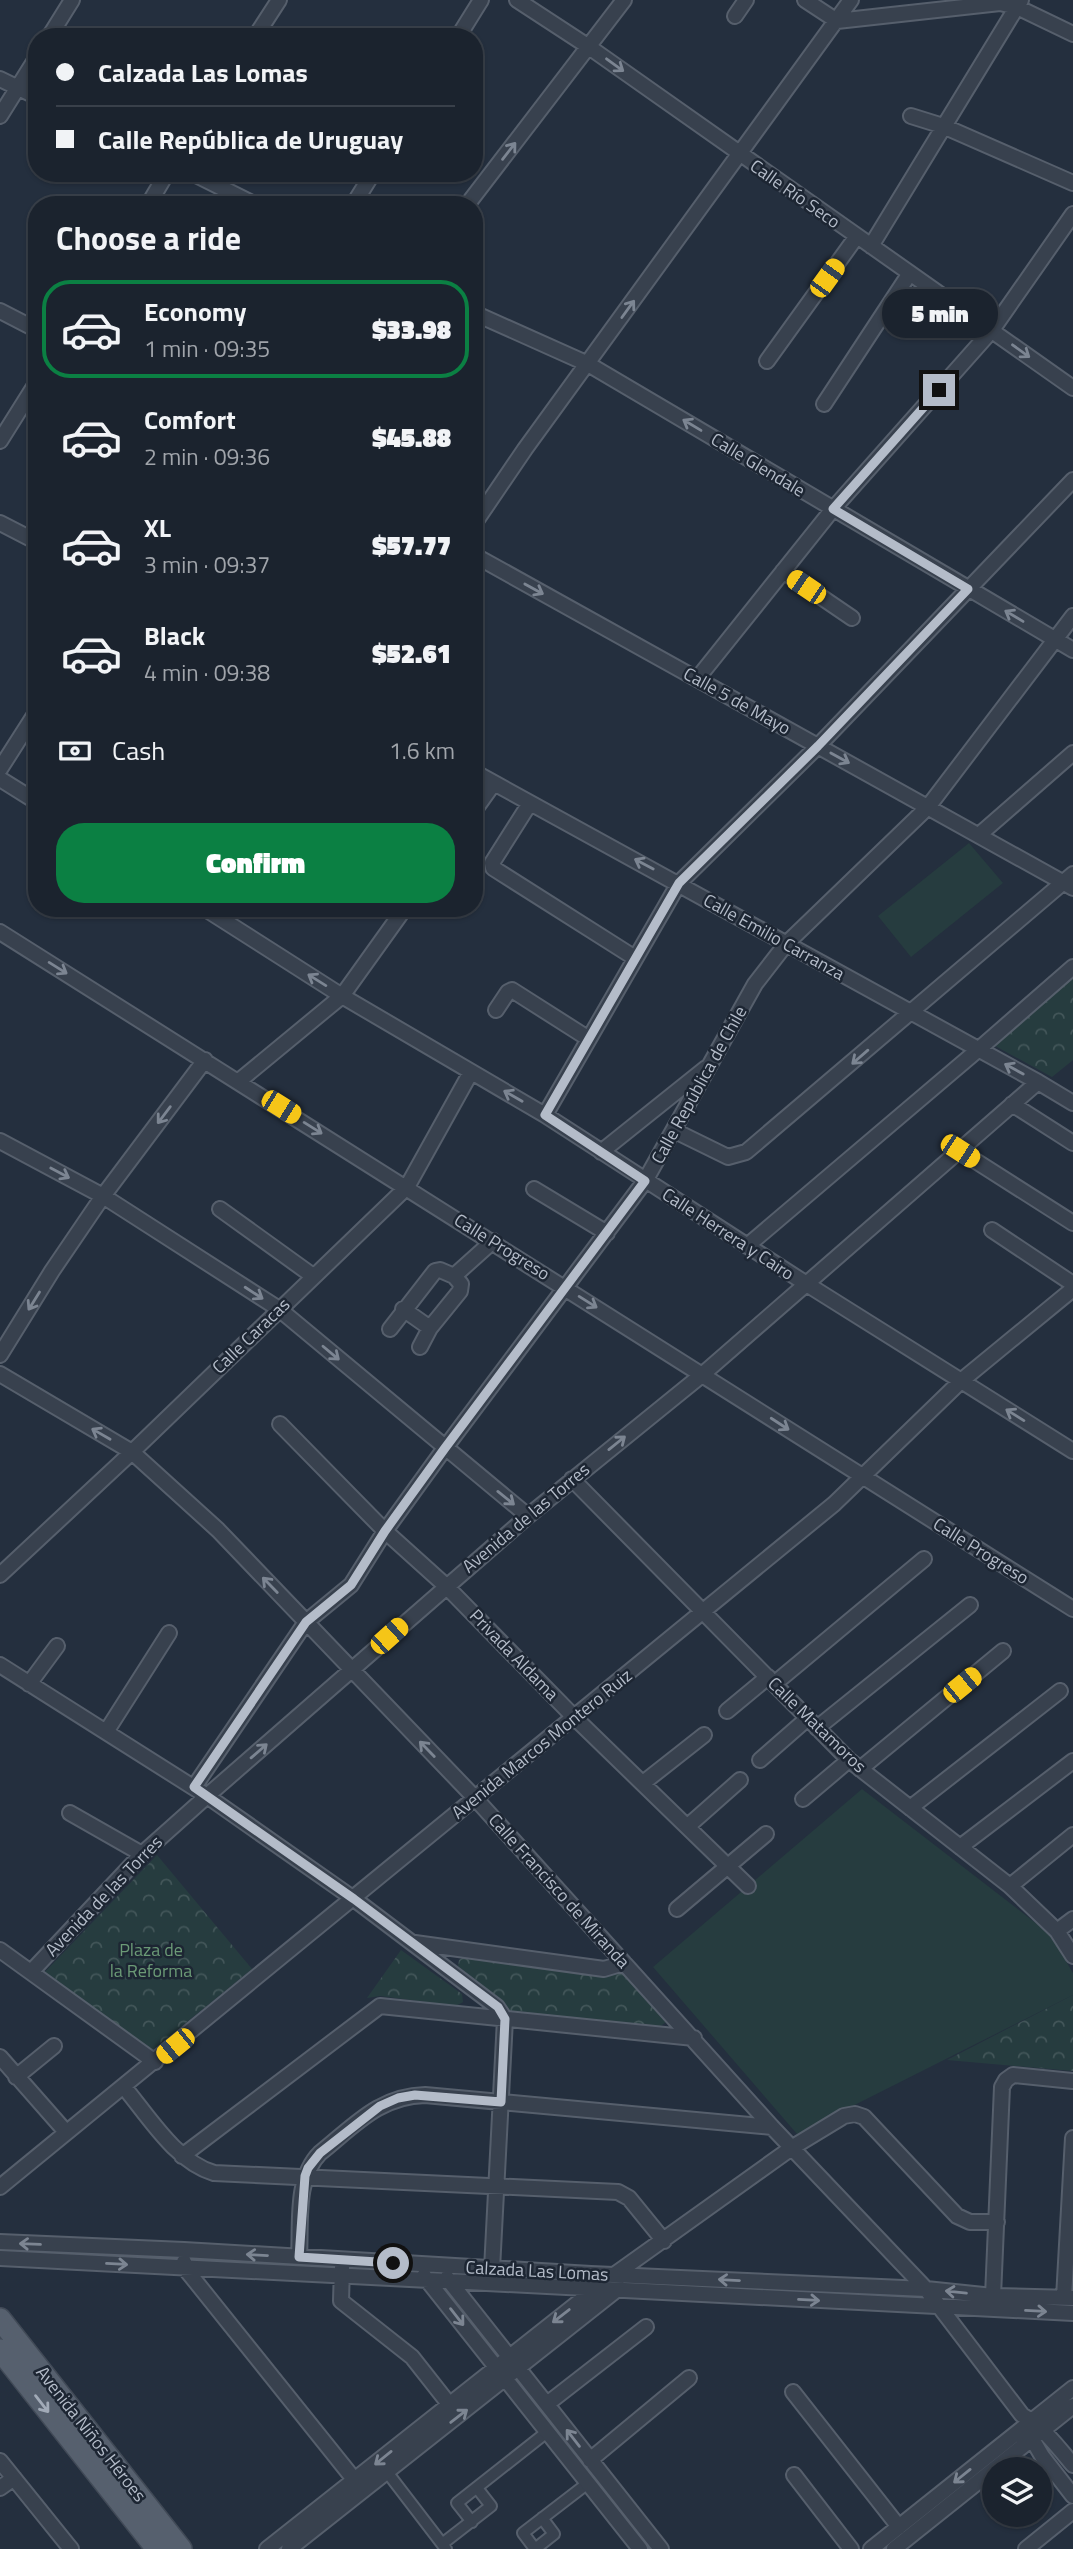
<!DOCTYPE html>
<html lang="en">
<head>
<meta charset="utf-8">
<style>
	:root { --surface:#1b232e; --page:#282f3a; --text:#f1f3f6; --muted:#a0a4aa; --line:#39404a; --accent:#0b8043 }
	body { margin:0; font-family:"Titillium Web",sans-serif; background:var(--page); color:var(--text); height:100vh; display:flex; flex-direction:column; font-size:26px; white-space:nowrap }
	* { box-sizing:border-box; margin:0 }
	p { font-size:23px; color:var(--muted) }
	.icon { flex:none; width:38px; height:38px; fill:none; stroke:currentColor; stroke-width:2; stroke-linecap:round; stroke-linejoin:round }
	.map { position:relative; flex:1; overflow:hidden }
	.sheet { position:absolute; left:28px; top:196px; width:455px; height:721px; display:flex; flex-direction:column; background:var(--surface); border-radius:28px; box-shadow:0 2px 5px #0004,0 0 0 2px var(--line) }
	.sheet>* { flex:none }
	.hud { position:absolute; left:28px; top:28px; width:455px; height:154px; border-radius:28px; box-shadow:0 2px 5px #0004,0 0 0 2px var(--line); display:grid; align-content:center; height:154px; padding:0 28px; background:var(--surface) }
	.controls { position:absolute; left:982px; top:2457px; display:grid; gap:14px }
	.controls a { display:grid; place-items:center; width:70px; height:70px; border-radius:50%; background:var(--surface); box-shadow:0 2px 5px #0004,0 0 0 2px var(--line); font-size:35px }
	.end { position:absolute; width:32px; height:32px; margin:-16px; border:9px solid #b4bcc9; background:#111; box-shadow:0 0 0 4px #111 }
	.from { border-radius:50% }
	.bubble { position:absolute; height:49px; border-radius:24px; background:var(--surface); box-shadow:0 2px 5px #0004,0 0 0 2px var(--line); font-size:23px; font-weight:800; line-height:49px; text-align:center }
	.car { position:absolute; width:21px; height:42px; margin:-21px -10px; border-radius:9px; box-shadow:0 0 5px 2px #0007; background:linear-gradient(#f5c518 24%,#345 0 40%,#f5c518 0 76%,#345 0 86%,#f5c518 0) }
	.hud b { display:flex; align-items:center; gap:24px; height:66px; font-size:26px }
	.hud b+b { border-top:2px solid var(--line) }
	.hud i { width:18px; height:18px; background:var(--text) }
	ul { padding:0; list-style:none }
	li { display:flex; align-items:center; gap:21px; height:98px; margin:0 14px 10px; padding:0 14px; border:4px solid transparent; border-radius:28px }
	li div { flex:1 }
	li b { display:block; font-size:26px }
	li em { font-style:normal; font-weight:800 }
	li.selected { border-color:var(--accent) }
	li>.icon { width:63px; height:63px; stroke-width:1.5 }
	h2 { padding:0 28px; font-size:32px; line-height:84px }
	.pay { display:flex; align-items:center; gap:18px; height:77px; padding:0 28px; font-size:26px }
	.pay p { margin-inline-start:auto }
	.primary-button { display:flex; gap:14px; margin-top:auto; padding:14px 28px }
	.primary-button a { flex:1; height:80px; border-radius:28px; background:var(--accent); color:#fff; font-size:28px; font-weight:800; line-height:80px; text-align:center }
	.map>svg:first-child { display:block }
	.green { fill:#263c3f }
	.forest { fill:url(#forest-crowns) }
	.lines { fill:none; stroke-linecap:round; stroke-linejoin:round }
	.pedestrian-casing { stroke:#565f6c; stroke-width:14 }
	.minor-casing { stroke:#565f6c; stroke-width:18 }
	.primary-casing { stroke:#414a57; stroke-width:24 }
	.pedestrian { stroke:#38414e; stroke-width:10 }
	.minor { stroke:#38414e; stroke-width:14 }
	.primary { stroke:#56606e; stroke-width:21 }
	.oneway { stroke:#7c8592 }
	.oneway2 { stroke:#a1aab7 }
	.route { stroke:#b4bcc9; stroke-width:9 }
	.labels { text-anchor:middle; stroke-width:5; stroke-linejoin:round; paint-order:stroke }
	.street-label { font-size:18px; fill:#b4bcc9; stroke:#1d2633 }
	.park-label { font-size:18px; fill:#6b9a76; stroke:#1d2633 }
</style>
</head>
<body>
<div class="map">
<svg width="1073" height="2549" viewBox="0 0 1073 2549">
	<defs>
		<pattern id="forest-crowns" width="20" height="18" patternUnits="userSpaceOnUse" patternTransform="scale(1.75)"><rect width="20" height="18" fill="#263c3f"/><path d="M2 6a3 3 0 1 1 6 0M12 15a3 3 0 1 1 6 0" fill="none" stroke="#435659"/></pattern>
	</defs>
	<rect width="100%" height="100%" fill="#242f3e"/>
	<path class="green" d="M969,843L1003,883L911,957L878,916Z
		M862,1789L1050,1934L1073,1973V1995L797,2134L653,1967Z
		M518,2375L657,2549H644L510,2381Z"/>
	<path class="forest" d="M1073,974V1060L1052,1077L988,1042Z
		M157,1855L252,1969L150,2052L43,1974Z
		M401,1950L462,1994L463,2002L456,2006L380,1996L367,1998Z
		M467,1955L608,1977L619,1970L666,2022L654,2031L510,2013L501,2001L458,1966L459,1960Z
		M1073,1995V2071L947,2060Z"/>
	<g class="lines">
		<defs>
			<path id="pedestrian" d="M387,2472L446,2549
				M472,2522L457,2503L547,2432
				M442,2544L491,2506L477,2488
				M535,2549L523,2533L588,2483
				M535,2549L554,2534L542,2518"/>
			<path id="minor" d="M517,0L589,47L1073,388
				M805,0L837,21L1000,3L1017,7L1073,34
				M735,16L746,0
				M49,37L72,0
				M255,37L279,0
				M458,37L481,0
				M0,79L37,97
				M0,116L37,57
				M911,116L943,126L1073,183
				M192,173L256,205
				M148,205L167,173
				M353,205L373,173
				M467,205L624,0
				M871,246L1021,0
				M0,311L37,330
				M474,313L588,364L1073,650
				M767,361L857,236
				M824,404L910,273
				M0,441L37,382
				M0,523L37,542
				M474,524L525,449L851,0
				M474,555L1073,888
				M783,571L852,618
				M697,679L833,509L992,330L1073,214
				M0,769L37,711
				M474,772L1038,1082L1073,1103
				M0,779L37,802
				M530,803L492,863L493,868L635,958
				M474,811L494,783
				M979,835L1073,753
				M204,908L342,996L545,1115L805,1283L1073,1451
				M0,932L1073,1609
				M496,1010L508,992L512,990L589,1039
				M239,1081L342,996L405,908
				M1012,1104L1073,1143
				M545,1115L679,883L818,746L1073,480
				M675,1131L728,1157L746,1152L1073,874
				M0,1141L103,1196L279,1309L528,1516
				M960,1151L1073,1223
				M601,1152L706,1068
				M534,1189L607,1233
				M220,1209L313,1276
				M992,1230L1073,1284
				M747,1246L979,1049L1073,967
				M454,1276L493,1241
				M403,1309L430,1328
				M390,1329L435,1271L440,1270L454,1276L461,1284L460,1291L430,1328L420,1347
				M0,1355L52,1271L103,1196L205,1060
				M0,1374L132,1452L218,1530L475,1798L772,2127L926,2289L1022,2415C1043,2427 1058,2447 1073,2465
				M280,1424L385,1531L446,1586L574,1717L748,1886
				M572,1479L849,1760L1010,1886L1057,1931L1073,1956
				M0,1575L132,1452L407,1187L471,1072
				M0,1665L207,1796L354,1899L497,2007L505,2019L492,2269
				M29,1684L57,1646
				M774,1684L924,1559
				M727,1711L768,1677
				M817,1728L970,1605
				M106,1732L169,1633
				M760,1760L808,1718
				M860,1769L1003,1651
				M643,1783L704,1735
				M194,1787L306,1622L351,1585L385,1531L445,1448L645,1181L755,984L786,944L928,807L1073,616
				M803,1799L849,1760
				M910,1808L1060,1691
				M70,1813L142,1854
				M688,1826L740,1780
				M960,1847L1073,1761
				M1010,1886L1073,1835
				M677,1909L766,1834
				M1057,1931L1073,1919
				M415,1943L604,1969L624,1963
				M0,1950L155,2062
				M31,1972L142,1854L207,1796L528,1516L703,1374L1038,1082
				M0,2057L66,2132
				M16,2077L54,2046
				M124,2087C149,2117 176,2162 214,2173L618,2192L629,2198L664,2241
				M182,2156L380,2006L694,2038
				M0,2187L834,1504L961,1381L1073,1289
				M0,2242L184,2250L591,2274L926,2289L993,2296L1073,2298
				M299,2257C301,2223 295,2178 320,2153C354,2126 379,2096 425,2095L772,2127
				M0,2258L1073,2313
				M184,2262V2267L361,2488
				M342,2267L341,2301L412,2357L449,2404
				M614,2275L793,2147L844,2116L855,2114L864,2117L957,2216L970,2222H997
				M424,2276L640,2549
				M447,2278L661,2549
				M993,2296L1002,2087L1006,2080L1013,2075L1073,2081
				M1064,2298L1073,2138
				M793,2392L899,2527
				M547,2404L646,2327
				M1028,2432L1042,2456L1073,2496
				M590,2460L689,2378
				M0,2461L71,2549
				M794,2475L851,2549
				M0,2488L14,2478
				M267,2549L598,2287
				M289,2549L619,2288
				M871,2549L1073,2388
				M894,2549L1073,2406
				M1026,2549L1073,2511"/>
			<path id="primary" d="M0,2319L181,2549
				M0,2350L157,2549"/>
		</defs>
		<use href="#pedestrian" class="pedestrian-casing"/>
		<use href="#minor" class="minor-casing"/>
		<use href="#primary" class="primary-casing"/>
		<use href="#pedestrian" class="pedestrian"/>
		<use href="#minor" class="minor"/>
		<use href="#primary" class="primary"/>
	</g>
	<defs><path id="oneway-shaft" d="M-6 0H5M1.5-3L5.5 0L1.5 3" fill="none" stroke-width="1.6" stroke-linecap="round" stroke-linejoin="round" transform="scale(1.75)"/></defs>
	<g class="oneway">
		<use href="#oneway-shaft" transform="translate(615 65) rotate(36)"/>
		<use href="#oneway-shaft" transform="translate(509 151) rotate(-52)"/>
		<use href="#oneway-shaft" transform="translate(628 309) rotate(-54)"/>
		<use href="#oneway-shaft" transform="translate(1021 351) rotate(36)"/>
		<use href="#oneway-shaft" transform="translate(692 425) rotate(-149)"/>
		<use href="#oneway-shaft" transform="translate(534 589) rotate(29)"/>
		<use href="#oneway-shaft" transform="translate(1014 616) rotate(-149)"/>
		<use href="#oneway-shaft" transform="translate(840 758) rotate(29)"/>
		<use href="#oneway-shaft" transform="translate(644 864) rotate(-152)"/>
		<use href="#oneway-shaft" transform="translate(58 968) rotate(32)"/>
		<use href="#oneway-shaft" transform="translate(317 980) rotate(-148)"/>
		<use href="#oneway-shaft" transform="translate(860 1057) rotate(139)"/>
		<use href="#oneway-shaft" transform="translate(1014 1069) rotate(-151)"/>
		<use href="#oneway-shaft" transform="translate(513 1096) rotate(-150)"/>
		<use href="#oneway-shaft" transform="translate(164 1115) rotate(127)"/>
		<use href="#oneway-shaft" transform="translate(313 1128) rotate(32)"/>
		<use href="#oneway-shaft" transform="translate(60 1173) rotate(28)"/>
		<use href="#oneway-shaft" transform="translate(254 1293) rotate(33)"/>
		<use href="#oneway-shaft" transform="translate(34 1301) rotate(122)"/>
		<use href="#oneway-shaft" transform="translate(588 1302) rotate(32)"/>
		<use href="#oneway-shaft" transform="translate(331 1353) rotate(40)"/>
		<use href="#oneway-shaft" transform="translate(1015 1415) rotate(-148)"/>
		<use href="#oneway-shaft" transform="translate(780 1424) rotate(33)"/>
		<use href="#oneway-shaft" transform="translate(101 1434) rotate(-150)"/>
		<use href="#oneway-shaft" transform="translate(617 1443) rotate(-39)"/>
		<use href="#oneway-shaft" transform="translate(506 1498) rotate(39)"/>
		<use href="#oneway-shaft" transform="translate(270 1585) rotate(-134)"/>
		<use href="#oneway-shaft" transform="translate(427 1749) rotate(-134)"/>
		<use href="#oneway-shaft" transform="translate(259 1751) rotate(-41)"/>
		<use href="#oneway-shaft" transform="translate(30 2244) rotate(-178)"/>
		<use href="#oneway-shaft" transform="translate(257 2255) rotate(-177)"/>
		<use href="#oneway-shaft" transform="translate(117 2264) rotate(3)"/>
		<use href="#oneway-shaft" transform="translate(729 2280) rotate(-177)"/>
		<use href="#oneway-shaft" transform="translate(956 2292) rotate(-174)"/>
		<use href="#oneway-shaft" transform="translate(809 2300) rotate(3)"/>
		<use href="#oneway-shaft" transform="translate(1036 2311) rotate(3)"/>
		<use href="#oneway-shaft" transform="translate(561 2316) rotate(142)"/>
		<use href="#oneway-shaft" transform="translate(457 2317) rotate(52)"/>
		<use href="#oneway-shaft" transform="translate(459 2416) rotate(-38)"/>
		<use href="#oneway-shaft" transform="translate(573 2438) rotate(-128)"/>
		<use href="#oneway-shaft" transform="translate(383 2458) rotate(141)"/>
		<use href="#oneway-shaft" transform="translate(962 2476) rotate(141)"/>
	</g>
	<use class="oneway2" href="#oneway-shaft" transform="translate(42 2404) rotate(52)"/>
	<g class="lines">
		<path class="route" d="M393,2263L299,2257L305,2176L308,2168L320,2153L380,2106L398,2098L415,2095L501,2102L505,2019L498,2007L354,1899L194,1787L306,1622L351,1585L385,1531L445,1448L645,1181L545,1115L679,883L818,746L968,589L833,509L939,390"/>
	</g>
	<g class="labels">
		<g class="street-label">
			<text transform="translate(795 194) rotate(35)" y="6">Calle Río Seco</text>
			<text transform="translate(758 465) rotate(31)" y="6">Calle Glendale</text>
			<text transform="translate(737 701) rotate(29)" y="6">Calle 5 de Mayo</text>
			<text transform="translate(774 937) rotate(29)" y="6">Calle Emilio Carranza</text>
			<text transform="translate(699 1085) rotate(-61)" y="6">Calle República de Chile</text>
			<text transform="translate(728 1234) rotate(33)" y="6">Calle Herrera y Cairo</text>
			<text transform="translate(502 1247) rotate(32)" y="6">Calle Progreso</text>
			<text transform="translate(251 1336) rotate(-44)" y="6">Calle Caracas</text>
			<text transform="translate(526 1518) rotate(-40)" y="6">Avenida de las Torres</text>
			<text transform="translate(981 1551) rotate(32)" y="6">Calle Progreso</text>
			<text transform="translate(514 1655) rotate(46)" y="6">Privada Aldama</text>
			<text transform="translate(817 1725) rotate(44)" y="6">Calle Matamoros</text>
			<text transform="translate(542 1744) rotate(-39)" y="6">Avenida Marcos Montero Ruiz</text>
			<text transform="translate(559 1891) rotate(48)" y="6">Calle Francisco de Miranda</text>
			<text transform="translate(104 1896) rotate(-46)" y="6">Avenida de las Torres</text>
			<text transform="translate(537 2271) rotate(3)" y="6">Calzada Las Lomas</text>
			<text transform="translate(91 2434) rotate(52)" y="6">Avenida Niños Héroes</text>
		</g>
		<g class="park-label">
			<text x="151" y="1956">Plaza de<tspan x="151" dy="21">la Reforma</tspan></text>
		</g>
	</g>
</svg>
<div class="controls">
<a><svg class="icon" aria-label="layers" viewBox="0 0 24 24"><path d="M12 4l9 5-9 5-9-5zM3 14l9 5 9-5"/></svg></a>
</div>
<i class="end from" style="left:393px;top:2263px"></i>
<i class="end" style="left:939px;top:390px"></i>
<div class="bubble" style="left:882px;top:289px;width:116px">5 min</div>
<i class="car" style="left:827px;top:278px;rotate:36deg"></i>
<i class="car" style="left:806px;top:587px;rotate:304deg"></i>
<i class="car" style="left:281px;top:1107px;rotate:122deg"></i>
<i class="car" style="left:960px;top:1151px;rotate:123deg"></i>
<i class="car" style="left:389px;top:1636px;rotate:48deg"></i>
<i class="car" style="left:962px;top:1685px;rotate:51deg"></i>
<i class="car" style="left:175px;top:2046px;rotate:231deg"></i>
<div class="hud">
<b><i class="from"></i>Calzada Las Lomas</b>
<b><i></i>Calle República de Uruguay</b>
</div>
<section class="sheet">
<h2>Choose a ride</h2>
<ul>
<li class="selected"><svg class="icon" aria-label="car" viewBox="0 0 24 24"><path d="M5 17H2v-5l4-1 3-4h7l3 4 3 1v5h-3M9 17h6M6 11h13"/><circle cx="7" cy="17" r="2"/><circle cx="17" cy="17" r="2"/></svg><div><b>Economy</b><p>1 min · 09:35</p></div><em>$33.98</em></li>
<li><svg class="icon" aria-label="car" viewBox="0 0 24 24"><path d="M5 17H2v-5l4-1 3-4h7l3 4 3 1v5h-3M9 17h6M6 11h13"/><circle cx="7" cy="17" r="2"/><circle cx="17" cy="17" r="2"/></svg><div><b>Comfort</b><p>2 min · 09:36</p></div><em>$45.88</em></li>
<li><svg class="icon" aria-label="car" viewBox="0 0 24 24"><path d="M5 17H2v-5l4-1 3-4h7l3 4 3 1v5h-3M9 17h6M6 11h13"/><circle cx="7" cy="17" r="2"/><circle cx="17" cy="17" r="2"/></svg><div><b>XL</b><p>3 min · 09:37</p></div><em>$57.77</em></li>
<li><svg class="icon" aria-label="car" viewBox="0 0 24 24"><path d="M5 17H2v-5l4-1 3-4h7l3 4 3 1v5h-3M9 17h6M6 11h13"/><circle cx="7" cy="17" r="2"/><circle cx="17" cy="17" r="2"/></svg><div><b>Black</b><p>4 min · 09:38</p></div><em>$52.61</em></li>
</ul>
<div class="pay"><svg class="icon" aria-label="cash" viewBox="0 0 24 24"><path d="M3 7h18v10H3z"/><circle cx="12" cy="12" r="2"/></svg>Cash<p>1.6 km</p></div>
<div class="primary-button"><a>Confirm</a></div>
</section>
</div>
</body>
</html>
